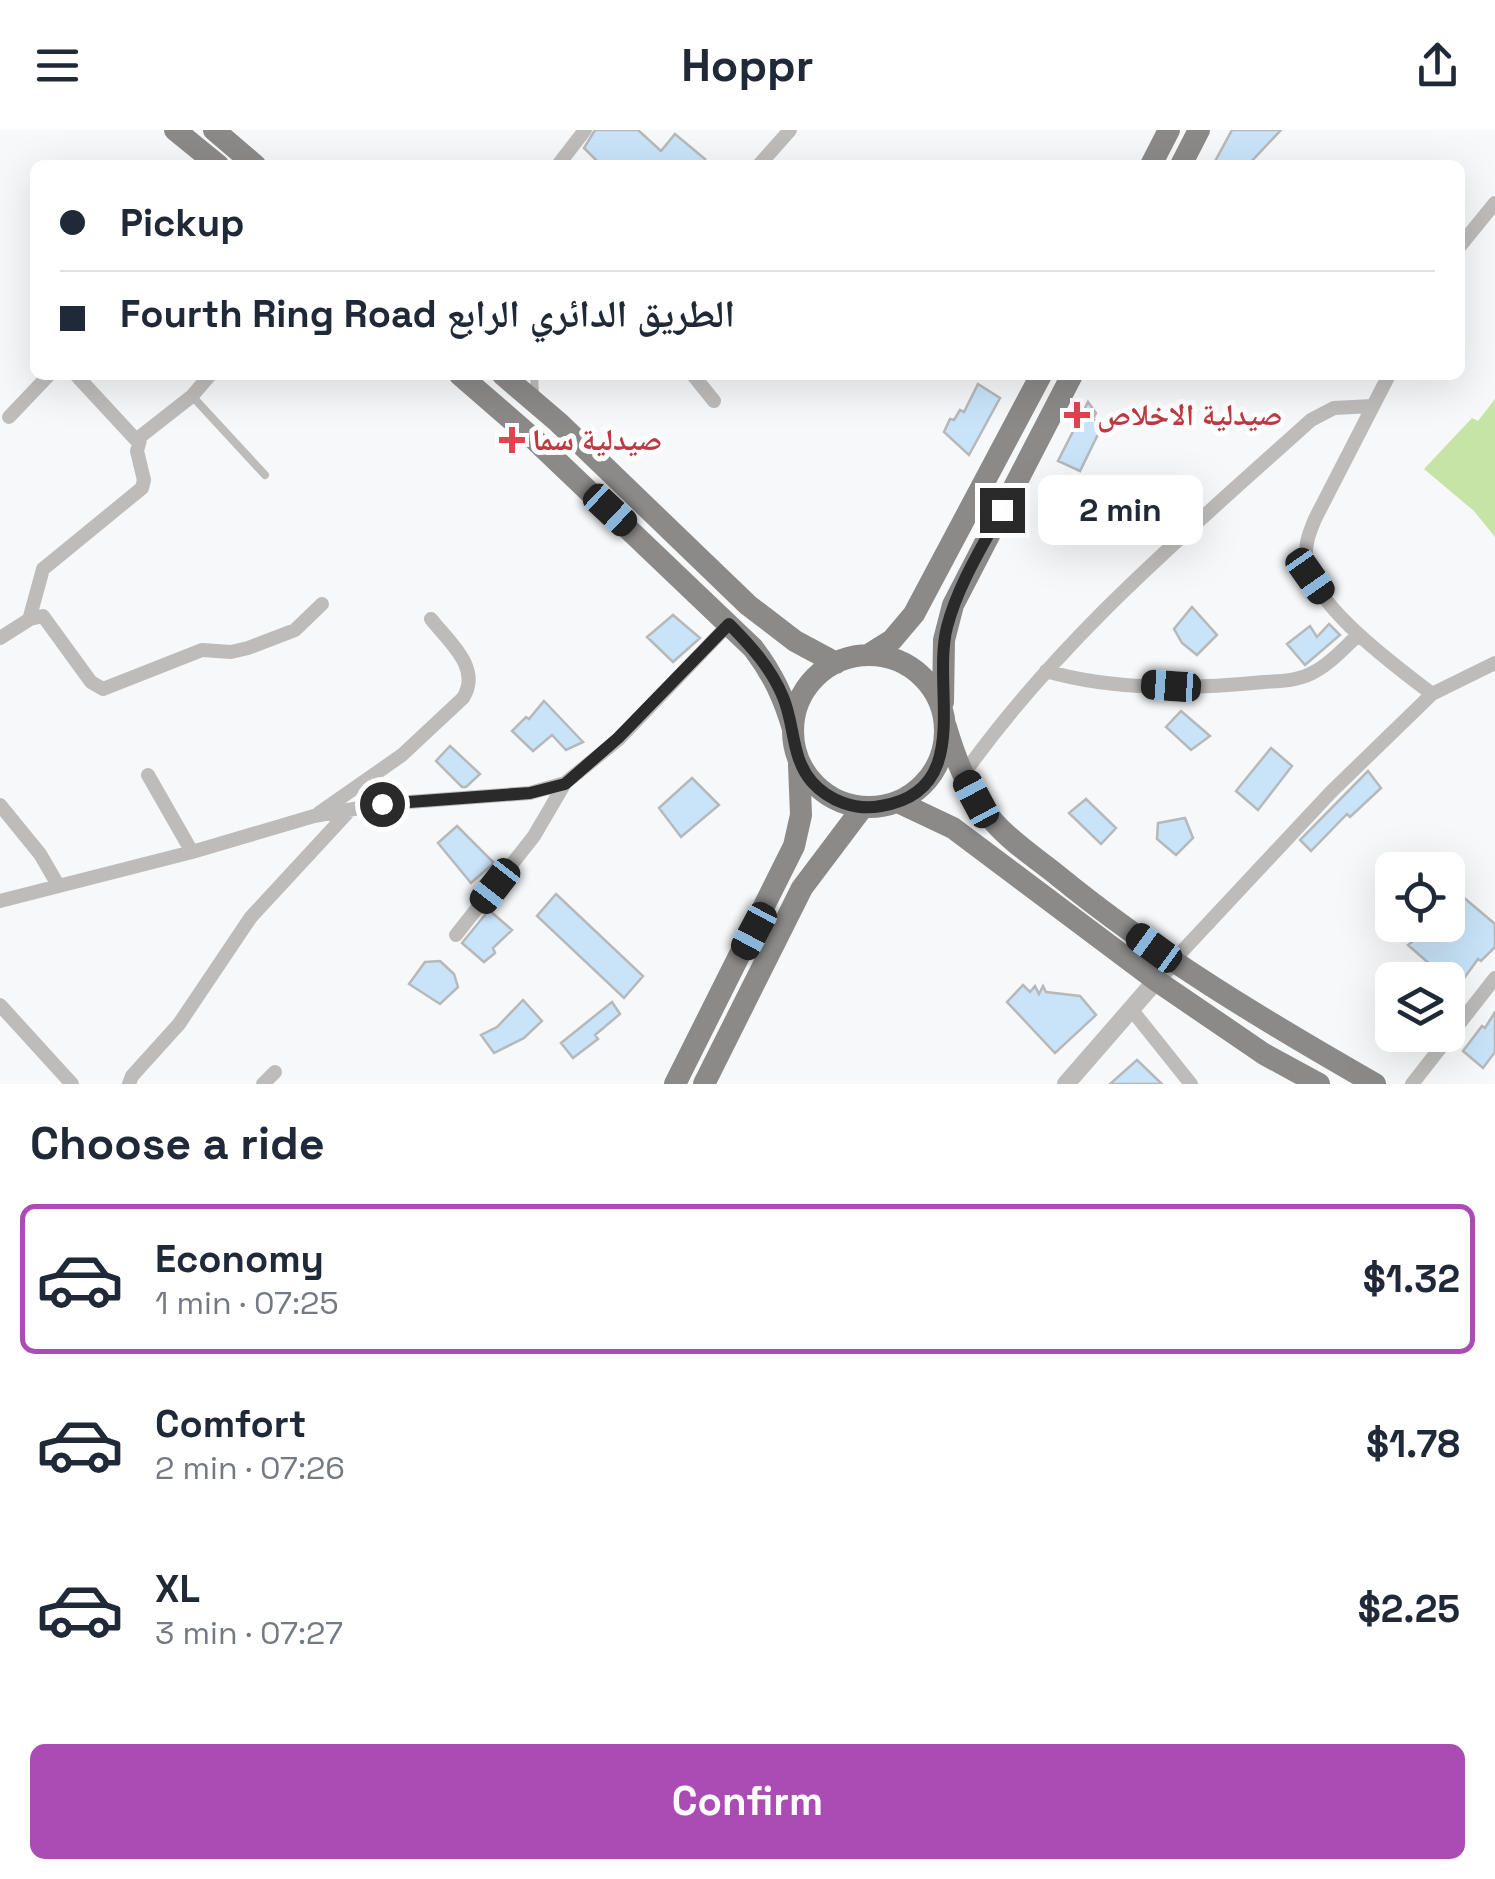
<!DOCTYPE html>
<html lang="en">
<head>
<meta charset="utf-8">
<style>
	:root { --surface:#fff; --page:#f6f6f7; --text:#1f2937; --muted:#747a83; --line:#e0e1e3; --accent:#ab4cb5 }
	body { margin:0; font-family:"Space Grotesk","Noto Naskh Arabic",sans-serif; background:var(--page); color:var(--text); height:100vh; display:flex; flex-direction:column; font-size:38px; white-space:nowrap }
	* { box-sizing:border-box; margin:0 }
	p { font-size:32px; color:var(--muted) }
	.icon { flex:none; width:55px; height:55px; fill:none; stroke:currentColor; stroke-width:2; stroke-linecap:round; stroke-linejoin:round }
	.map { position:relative; height:954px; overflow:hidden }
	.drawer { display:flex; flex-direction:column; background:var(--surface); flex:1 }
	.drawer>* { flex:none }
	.banner { position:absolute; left:30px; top:30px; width:1435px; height:220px; border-radius:15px; box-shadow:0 10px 40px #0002; display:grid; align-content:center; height:220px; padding:0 30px; background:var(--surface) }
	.buttons { position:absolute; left:1375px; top:722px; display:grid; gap:20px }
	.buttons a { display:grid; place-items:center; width:90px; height:90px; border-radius:15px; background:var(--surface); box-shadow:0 10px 40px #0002; font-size:50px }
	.end { position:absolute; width:45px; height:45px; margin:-22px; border:12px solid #2a2a2b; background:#fff; box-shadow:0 0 0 5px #fff }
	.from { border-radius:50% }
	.bubble { position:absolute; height:70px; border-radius:15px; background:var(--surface); box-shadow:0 10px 40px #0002; font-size:32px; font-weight:700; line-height:70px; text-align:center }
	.car { position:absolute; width:30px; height:60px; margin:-30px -15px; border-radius:12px; box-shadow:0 0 8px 2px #0007; background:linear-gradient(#222 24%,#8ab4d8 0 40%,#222 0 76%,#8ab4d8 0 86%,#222 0) }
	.banner b { display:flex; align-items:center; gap:35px; height:95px; font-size:38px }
	.banner b+b { border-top:2px solid var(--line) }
	.banner i { width:25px; height:25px; background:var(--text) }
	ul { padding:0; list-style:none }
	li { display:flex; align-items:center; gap:30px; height:150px; margin:0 20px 15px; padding:0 10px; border:5px solid transparent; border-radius:15px }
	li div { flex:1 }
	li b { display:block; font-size:38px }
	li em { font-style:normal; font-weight:700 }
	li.active { border-color:var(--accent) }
	li>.icon { width:90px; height:90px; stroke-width:1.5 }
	h2 { padding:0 30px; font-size:45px; line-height:120px }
	.primary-button { display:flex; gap:20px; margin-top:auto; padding:20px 30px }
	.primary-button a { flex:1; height:115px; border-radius:15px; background:var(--accent); color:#fff; font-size:40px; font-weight:700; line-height:115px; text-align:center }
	header { display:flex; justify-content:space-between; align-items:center; height:130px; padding:0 30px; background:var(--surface); font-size:45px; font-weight:700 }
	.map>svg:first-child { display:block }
	.green { fill:#c5e4a6 }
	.building { fill:#c9e4f9; stroke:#b6b8b9; stroke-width:2.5 }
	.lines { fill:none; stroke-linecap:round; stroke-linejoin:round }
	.service { stroke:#bdbcbb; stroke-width:8 }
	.minor { stroke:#bdbcbb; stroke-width:14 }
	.tertiary { stroke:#bdbcbb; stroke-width:18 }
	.primary { stroke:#8b8a89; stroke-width:22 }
	.route { stroke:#2a2a2b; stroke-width:12 }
	.health-dot { fill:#e0444e; stroke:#fff; stroke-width:4 }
	.labels { text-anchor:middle; stroke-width:10; stroke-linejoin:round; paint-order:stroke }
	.health-label { font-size:30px; font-weight:bold; fill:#be3a42; stroke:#fff; text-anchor:start }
</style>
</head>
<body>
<header><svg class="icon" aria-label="menu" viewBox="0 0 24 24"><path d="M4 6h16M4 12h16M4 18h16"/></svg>Hoppr<svg class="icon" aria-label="share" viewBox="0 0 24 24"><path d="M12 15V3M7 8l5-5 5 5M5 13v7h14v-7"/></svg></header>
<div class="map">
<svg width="1495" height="954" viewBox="0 0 1495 954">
	<rect width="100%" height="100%" fill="#f6f8f9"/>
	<path class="green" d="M1495,269V407L1474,381L1424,339L1472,288L1478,291Z"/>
	<path class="building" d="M595,0H638L661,21L675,4L705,29L699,35H601L584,18Z
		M1232,0H1281L1248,35H1213Z
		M978,254L1000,268L969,325L944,302L950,289L954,290L960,280L964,282Z
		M1088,272L1096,283L1093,289L1103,294L1080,341L1058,331Z
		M1192,477L1217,505L1197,525L1182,513L1174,499Z
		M673,485L700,508L673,532L647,507Z
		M1329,494L1340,505L1305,535L1287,514L1310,496L1317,507Z
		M544,571L583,612L566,620L552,605L533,621L512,601L526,587L529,589Z
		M1181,581L1210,606L1191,620L1166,597Z
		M450,616L480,644L466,657H462L436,631Z
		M1271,618L1292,636L1258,680L1236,661Z
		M1368,641L1381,658L1350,687L1347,684L1311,721L1300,710Z
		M692,648L719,675L681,707L659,678Z
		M1086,669L1116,698L1101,714L1069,683Z
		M1185,688L1193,708L1176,725L1157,709L1158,693Z
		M457,696L494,733L471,753L438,713Z
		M556,764L643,846L624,868L537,786Z
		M1463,767L1495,794V817L1481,831L1478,829L1457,858L1408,815L1434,795H1448V782Z
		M489,780L512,800L493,818L495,823L484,832L462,813Z
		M440,831L454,844L458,857L440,874L409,854L425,832Z
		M1023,855L1030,862L1035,856L1039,864L1043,856L1046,862L1080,866L1096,885L1055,923L1007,872Z
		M523,870L542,891L524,908L494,923L481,905L497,897Z
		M612,872L620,884L595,905L598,909L573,928L561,913Z
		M1495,882V922L1483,938L1463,921L1482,896L1485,898Z
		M1137,930L1162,954H1110Z"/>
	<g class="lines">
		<path class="service" d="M534,245L535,265
			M192,266L265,345"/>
		<path class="minor" d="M558,35L585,0
			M759,35L790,0
			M1460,116L1495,73
			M76,245L138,312
			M693,245L714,271
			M1389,245L1315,389C1310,401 1305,413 1306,427C1308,473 1397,537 1432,564
			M9,287L49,245
			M29,490L43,439L142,358L144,350L137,321L141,306L192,266L210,245
			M0,508L30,489L43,486L91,552L103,559L202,520L231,522L248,518L295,500L322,474
			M1046,541C1115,561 1193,559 1264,552C1279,551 1296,551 1310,544C1328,536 1344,518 1358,505
			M148,645L192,722
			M963,645C1059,509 1189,400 1311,290L1334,278L1372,276
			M0,675L40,724L58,755
			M319,683L402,625L463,568C482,538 449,512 431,489
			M0,771L192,722L314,686L382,674L530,663L565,653L619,609L729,494
			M456,805L534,706L565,653
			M1173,831L1331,662L1432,564L1495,533
			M0,875L72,954
			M1131,879L1191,954
			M129,954L132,946L179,894L251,787L350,680
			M263,954L275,942
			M1412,954L1495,848"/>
		<path class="tertiary" d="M1066,954L1173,831"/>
		<path class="primary" d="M175,0L218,35
			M214,0L255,35
			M1151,35L1169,0
			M1181,35L1199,0
			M460,245L536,311L753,518C773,544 784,568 793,599
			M503,245L558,292L748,475L795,511L836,533
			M793 601a76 76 0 1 1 152 0a76 76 0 1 1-152 0Z
			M868,525L892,510L914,484L1041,245
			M943,572L944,510L953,475L1072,245
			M946,597C956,631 969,664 993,691C1011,712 1036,728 1057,745C1156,826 1265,891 1375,954
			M898,672L953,698L1157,851L1264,924L1319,954
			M675,954L794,716L801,685L799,635
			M704,954L802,758L863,677"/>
	</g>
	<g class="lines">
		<path class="route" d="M382,674L530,663L565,654L618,608L729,494C751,516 771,538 783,567C795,595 791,628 812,652C829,671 856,681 881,676C975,661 931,559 947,497C958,455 982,417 1002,380"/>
	</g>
	<g class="health-dot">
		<path d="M1072 270h10v10h10v10h-10v10h-10v-10h-10v-10h10z"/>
		<path d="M507 295h10v10h10v10h-10v10h-10v-10h-10v-10h10z"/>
	</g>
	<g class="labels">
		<g class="health-label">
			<text x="1097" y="295">صيدلية الاخلاص</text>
			<text x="532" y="320">صيدلية سما</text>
		</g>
	</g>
</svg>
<div class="buttons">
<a><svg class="icon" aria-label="locate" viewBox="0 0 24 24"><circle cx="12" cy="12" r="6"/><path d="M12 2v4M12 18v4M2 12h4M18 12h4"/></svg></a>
<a><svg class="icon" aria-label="layers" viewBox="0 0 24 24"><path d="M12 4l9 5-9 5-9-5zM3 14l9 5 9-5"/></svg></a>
</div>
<i class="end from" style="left:382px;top:674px"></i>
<i class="end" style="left:1002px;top:380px"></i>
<div class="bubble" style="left:1038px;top:345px;width:165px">2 min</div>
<i class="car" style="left:610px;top:380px;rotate:133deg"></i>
<i class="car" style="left:1310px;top:446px;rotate:145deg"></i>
<i class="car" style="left:1171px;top:556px;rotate:274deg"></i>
<i class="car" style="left:976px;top:669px;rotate:332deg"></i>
<i class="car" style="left:495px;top:756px;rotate:218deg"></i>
<i class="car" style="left:754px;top:801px;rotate:208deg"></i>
<i class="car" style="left:1154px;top:818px;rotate:306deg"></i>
<div class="banner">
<b><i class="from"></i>Pickup</b>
<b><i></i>Fourth Ring Road الطريق الدائري الرابع</b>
</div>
</div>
<section class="drawer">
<h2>Choose a ride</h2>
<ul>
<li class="active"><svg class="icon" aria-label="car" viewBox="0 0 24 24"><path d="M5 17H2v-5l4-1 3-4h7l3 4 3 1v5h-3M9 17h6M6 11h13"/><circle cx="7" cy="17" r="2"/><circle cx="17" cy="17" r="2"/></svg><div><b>Economy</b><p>1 min · 07:25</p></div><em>$1.32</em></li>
<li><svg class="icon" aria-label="car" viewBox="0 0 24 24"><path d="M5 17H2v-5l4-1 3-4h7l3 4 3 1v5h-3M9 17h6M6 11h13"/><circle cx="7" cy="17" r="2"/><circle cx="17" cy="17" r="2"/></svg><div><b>Comfort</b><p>2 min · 07:26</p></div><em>$1.78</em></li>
<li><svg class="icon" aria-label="car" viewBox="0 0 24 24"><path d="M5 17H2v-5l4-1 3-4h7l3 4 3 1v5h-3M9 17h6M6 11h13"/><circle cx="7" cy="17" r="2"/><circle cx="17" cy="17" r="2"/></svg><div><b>XL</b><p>3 min · 07:27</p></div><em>$2.25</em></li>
</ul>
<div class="primary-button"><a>Confirm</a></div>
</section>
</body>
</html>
